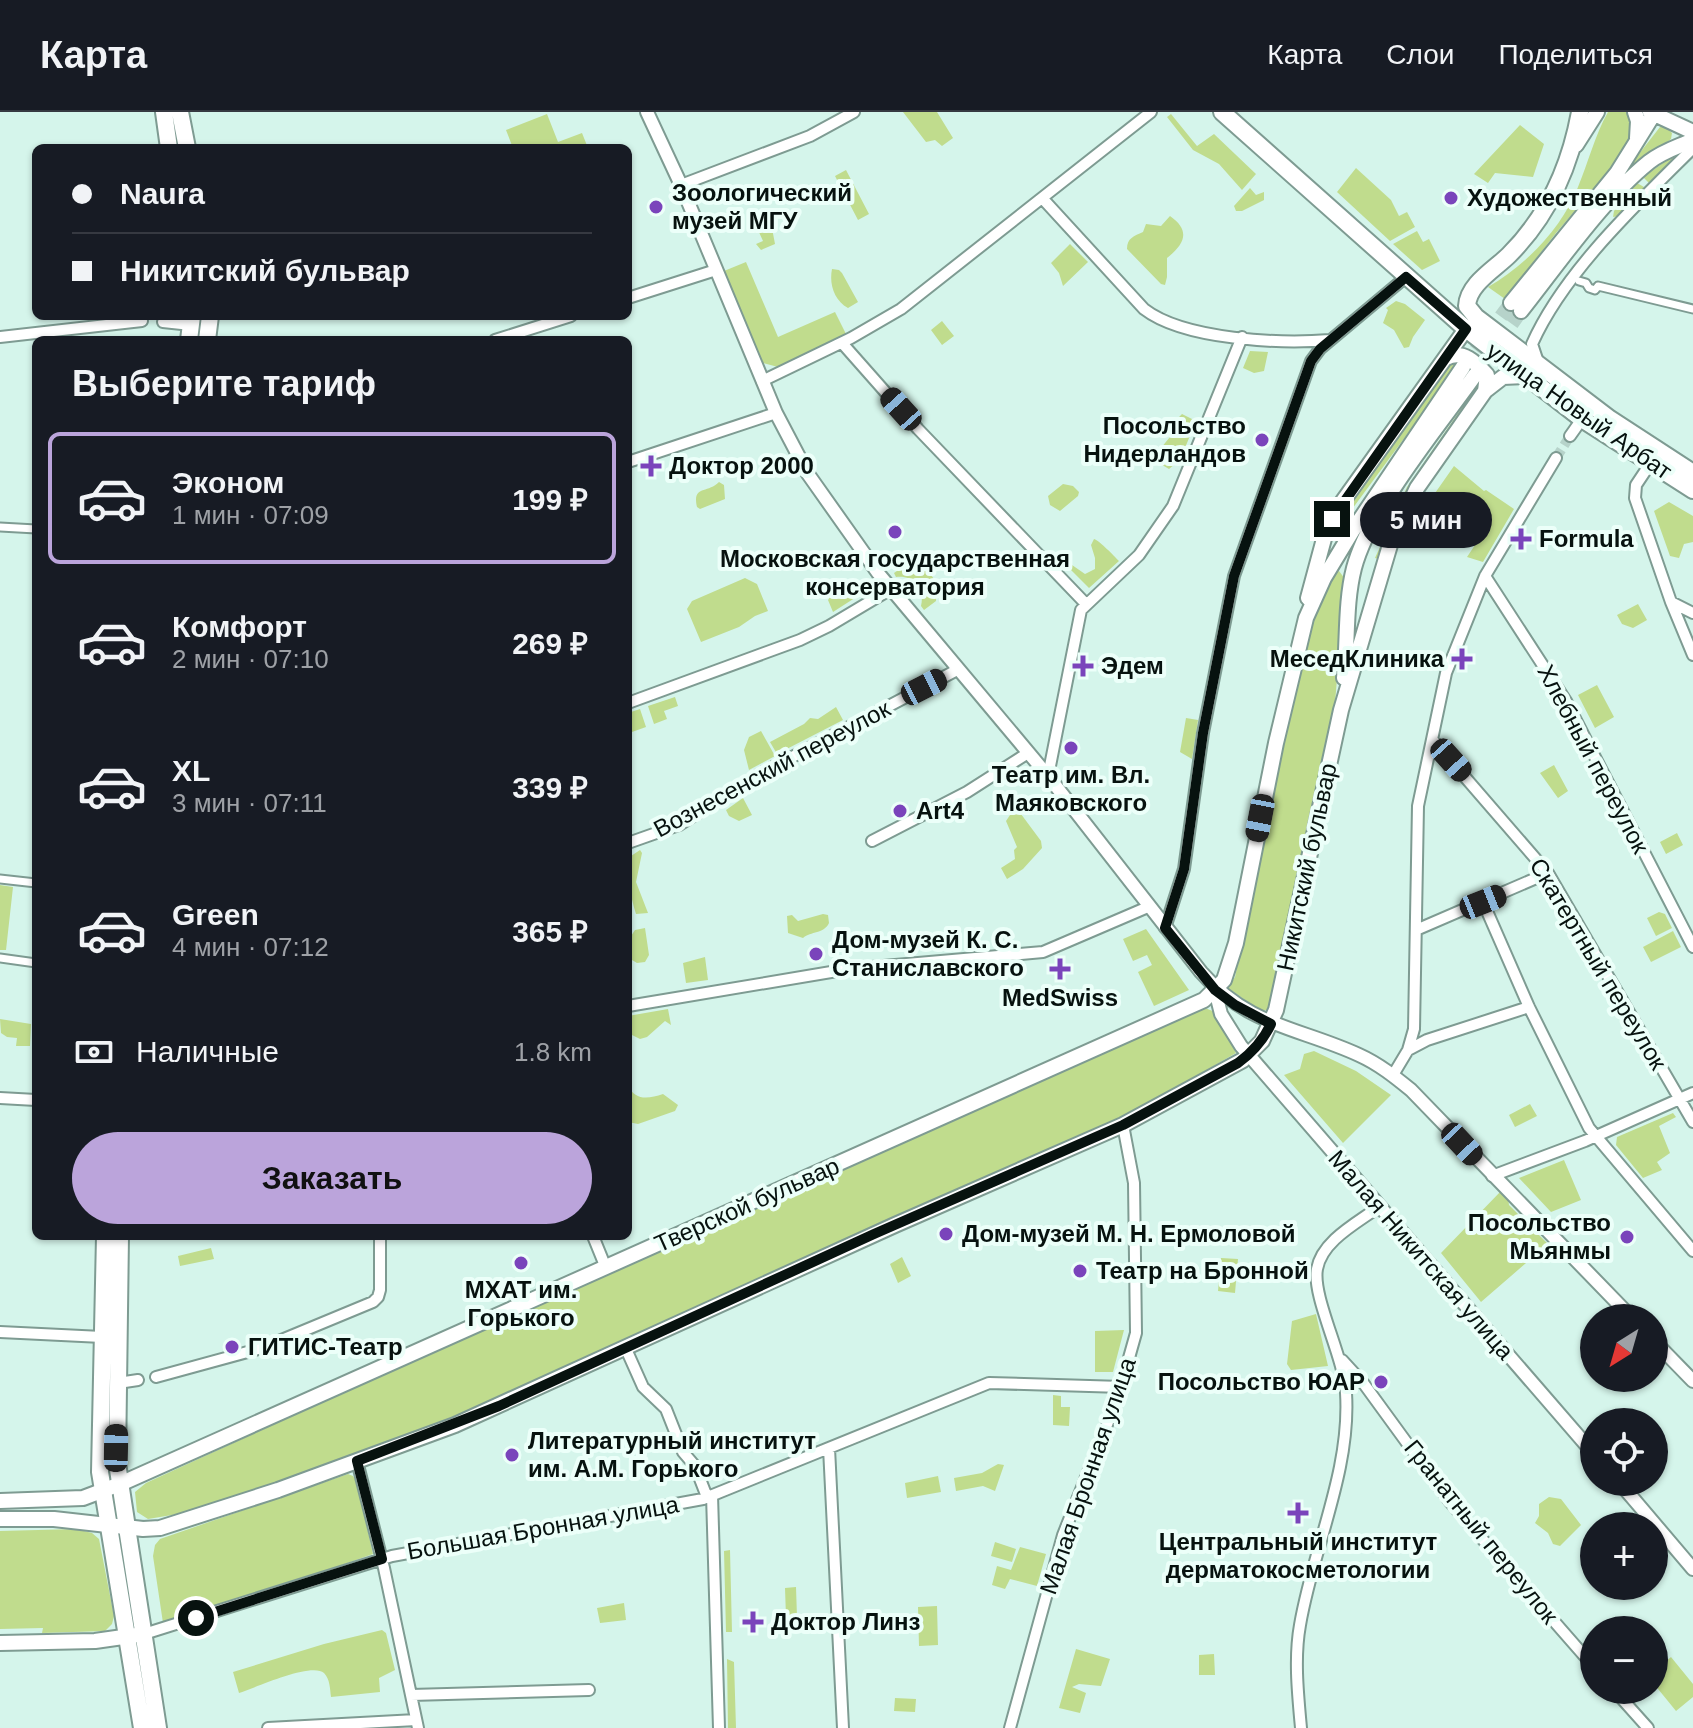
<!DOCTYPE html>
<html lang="ru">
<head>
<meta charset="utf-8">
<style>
	:root { --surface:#171b24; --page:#20242c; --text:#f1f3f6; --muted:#9ea1a6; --line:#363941; --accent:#bba4db }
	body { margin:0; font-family:Arial,sans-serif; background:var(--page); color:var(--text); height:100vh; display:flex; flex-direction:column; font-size:30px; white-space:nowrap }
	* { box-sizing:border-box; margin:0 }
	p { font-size:26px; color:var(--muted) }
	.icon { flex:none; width:44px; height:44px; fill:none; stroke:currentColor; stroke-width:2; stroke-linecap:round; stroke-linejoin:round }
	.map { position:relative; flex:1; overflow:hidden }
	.side { position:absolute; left:32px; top:224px; width:600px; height:904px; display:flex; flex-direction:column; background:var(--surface); border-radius:12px; box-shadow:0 2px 6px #0004 }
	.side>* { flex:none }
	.guide { position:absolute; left:32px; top:32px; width:600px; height:176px; border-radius:12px; box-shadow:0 2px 6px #0004; display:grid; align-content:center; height:176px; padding:0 40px; background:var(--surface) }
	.needle { width:52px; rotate:217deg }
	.tools { position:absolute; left:1580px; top:1192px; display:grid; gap:16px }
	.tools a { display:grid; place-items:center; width:88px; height:88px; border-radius:50%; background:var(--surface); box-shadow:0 2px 6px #0004; font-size:40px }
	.end { position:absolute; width:36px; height:36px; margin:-18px; border:10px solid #07120f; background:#fff; box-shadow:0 0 0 4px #fff }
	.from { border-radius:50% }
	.bubble { position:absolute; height:56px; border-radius:28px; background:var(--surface); box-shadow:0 2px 6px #0004; font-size:26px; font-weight:800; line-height:56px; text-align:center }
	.car { position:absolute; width:24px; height:48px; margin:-24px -12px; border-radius:10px; box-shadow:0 0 6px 2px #0007; background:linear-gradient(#222 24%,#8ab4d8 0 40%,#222 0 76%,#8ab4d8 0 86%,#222 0) }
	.guide b { display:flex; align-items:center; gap:28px; height:76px; font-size:30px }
	.guide b+b { border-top:2px solid var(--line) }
	.guide i { width:20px; height:20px; background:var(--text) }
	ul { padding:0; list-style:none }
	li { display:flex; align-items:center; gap:24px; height:132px; margin:0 16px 12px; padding:0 24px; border:4px solid transparent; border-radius:12px }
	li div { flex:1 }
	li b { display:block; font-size:30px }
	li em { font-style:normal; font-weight:800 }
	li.active { border-color:var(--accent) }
	li>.icon { width:72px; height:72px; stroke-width:1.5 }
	h2 { padding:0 40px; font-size:36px; line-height:96px }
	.pay { display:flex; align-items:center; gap:20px; height:88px; padding:0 40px; font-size:30px }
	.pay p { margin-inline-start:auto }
	.action { display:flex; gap:16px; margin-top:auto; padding:16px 40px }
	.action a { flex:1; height:92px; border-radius:48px; background:var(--accent); color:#111; font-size:32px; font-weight:800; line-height:92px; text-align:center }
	header { display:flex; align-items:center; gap:48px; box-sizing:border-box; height:112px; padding:0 40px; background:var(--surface); border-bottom:2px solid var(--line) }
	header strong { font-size:38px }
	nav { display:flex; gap:44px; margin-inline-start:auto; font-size:28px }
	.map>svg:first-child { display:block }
	.green { fill:#c0dc8d }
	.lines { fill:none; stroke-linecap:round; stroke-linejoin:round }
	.minor-tunnel { stroke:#b6d3ca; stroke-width:10; stroke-dasharray:10 5; stroke-linecap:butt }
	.secondary-tunnel { stroke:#b6d3ca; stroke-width:14; stroke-dasharray:14 7; stroke-linecap:butt }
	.pedestrian-casing { stroke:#7e9b92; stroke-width:11 }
	.minor-casing { stroke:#7e9b92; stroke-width:14 }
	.tertiary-casing { stroke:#7e9b92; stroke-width:16 }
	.secondary-casing { stroke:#7e9b92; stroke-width:18 }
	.primary-casing { stroke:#7e9b92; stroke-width:20 }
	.pedestrian { stroke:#fff; stroke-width:7 }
	.minor { stroke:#fff; stroke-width:10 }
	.tertiary { stroke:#fff; stroke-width:12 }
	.secondary { stroke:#fff; stroke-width:14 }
	.primary { stroke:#fff; stroke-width:16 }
	.route { stroke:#07120f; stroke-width:10 }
	.poi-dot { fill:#7a44bb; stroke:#ecfff9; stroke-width:3 }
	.labels { text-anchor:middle; stroke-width:8; stroke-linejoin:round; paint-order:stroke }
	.poi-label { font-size:24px; font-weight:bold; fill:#07120f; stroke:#ecfff9; text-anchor:start }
	.street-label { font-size:24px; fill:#07120f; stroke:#ecfff9 }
</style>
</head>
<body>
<header>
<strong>Карта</strong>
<nav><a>Карта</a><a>Слои</a><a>Поделиться</a></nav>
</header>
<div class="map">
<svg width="1693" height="1616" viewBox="0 0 1693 1616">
	<rect width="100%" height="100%" fill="#d5f5eb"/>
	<path class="green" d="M903,0H937L953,26L942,34L935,28L926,30Z
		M1608,0H1630L1634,22L1609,59L1556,121L1505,187L1488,175C1526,153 1562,116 1578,75C1588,51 1595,23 1608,0Z
		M547,2L558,30L582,21L588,36H513L506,18Z
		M1171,2L1197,34L1214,22L1256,62L1242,78L1219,52L1193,38L1167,5Z
		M1520,13L1544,32L1533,65L1495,61L1488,71L1474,62Z
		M1665,14L1672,21L1671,27L1635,55L1631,52L1660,15Z
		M1676,42L1677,44L1650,72L1643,65Z
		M1356,56L1391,88L1399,104L1407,100L1415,115L1390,129L1337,80Z
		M846,58L869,102L858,108L835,64Z
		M1637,71L1644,75L1642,80L1619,104L1613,105L1614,99Z
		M1250,76L1256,83L1264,80V88L1242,99H1236L1234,94Z
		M1170,104C1190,118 1186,131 1167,146V165L1165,173L1161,172L1127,137C1127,126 1134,124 1143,120L1146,112L1161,114Z
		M771,111L775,132L761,138L756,132L763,129L758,118Z
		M1417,119L1423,130L1429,127L1440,149L1422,158L1393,132Z
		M1070,132L1088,150L1063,174L1059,161L1051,151Z
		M746,150L778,225L835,200L846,222L778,255L763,251L724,159Z
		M832,157L839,158L842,161L858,190L848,196C834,188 829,172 832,157Z
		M1396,189L1405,192L1425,208L1413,225L1409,235L1404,236L1394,218L1383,211L1388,198L1386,196Z
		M942,209L954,224L942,233L931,218Z
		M1250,239L1268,240L1264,259L1254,261L1243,256Z
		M1463,247L1484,269L1379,447L1375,446L1407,375L1481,268L1459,252L1333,423L1340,404L1447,255L1452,249Z
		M1182,302L1196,309L1178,353L1175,352L1169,357L1152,347L1174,320L1176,308Z
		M1454,354L1484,379L1486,378L1514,397L1483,450L1467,445L1477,430L1464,421L1466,417L1448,404L1446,407L1426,394Z
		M719,370L724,373L725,387L700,397L697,395C692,373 707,382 719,370Z
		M1063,372L1073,374L1079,380L1078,384L1060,399L1050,393L1048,384Z
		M1669,390L1693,404V430L1684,432L1679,446L1670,444L1654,399Z
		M1094,427C1100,429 1114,444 1119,449L1089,476L1070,457L1072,453L1085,462L1095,457V446L1091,433Z
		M907,452L925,455L937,471L936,489L924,498L921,494C925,477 915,463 896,465L894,461Z
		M1339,459L1345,467L1334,604L1271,893L1267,898L1261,899L1228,876L1235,865L1298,562L1314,499L1335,460Z
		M745,466L757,472L768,499L755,504L739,515L701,530L687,497L692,489Z
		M848,470H853L861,482L833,500L828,488L834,479Z
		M1638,492L1647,508L1633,516L1622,512L1617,503Z
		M1597,573L1614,605L1595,616L1578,583Z
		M675,585L678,594L664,599L667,607L654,612L648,594Z
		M836,595L843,608L777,642L770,630L804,612L810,606L818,607Z
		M640,597L646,615L632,620L628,601Z
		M1186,606L1198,608L1192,647L1180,640Z
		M761,619L775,644L749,658L744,638L749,625Z
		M1554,653L1568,679L1558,686L1540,661Z
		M743,686L752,703L739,709L729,704L726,698Z
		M1018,698L1041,729L1042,736L1023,757L1007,767L1001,756L1015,747L1014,738L1017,735L1006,709L1012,700Z
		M1677,721L1683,733L1666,742L1660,730Z
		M640,738L642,741L636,770L648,801L636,802C630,783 628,766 628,746Z
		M0,773L13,775L6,838H0Z
		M1659,800L1665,802L1672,816L1656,824L1647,806Z
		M823,802L828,803L829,811C824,822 811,819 803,826L788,821L787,804L792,803L798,809Z
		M645,816L649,843L645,850L637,851L632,848L629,827L635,818Z
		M1146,817L1189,878L1154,894L1138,860L1152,853L1147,843L1133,849L1123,827Z
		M1673,819L1681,835L1651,850L1643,835Z
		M705,845L708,868L686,871L683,851Z
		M1205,896L1215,900L1236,941L1129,1003L471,1298L364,1340L190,1400L148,1407L137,1400L135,1380L146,1371L484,1216Z
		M668,897L671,913L665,909L647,925L640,927L628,921V904Z
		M0,907L31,912L30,934H16L17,926L7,925L1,921Z
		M1314,939L1356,959L1391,983L1343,1031L1284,963L1300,957L1304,942Z
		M628,973C635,989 648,987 663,982L678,993L675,999L638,1012L628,1010Z
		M1530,992L1537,1004L1515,1015L1509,1003Z
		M1673,1001L1676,1005L1659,1014L1670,1041L1657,1050L1662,1058L1643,1066L1616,1033L1617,1025Z
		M1564,1048L1581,1088L1551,1100L1519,1066Z
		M1501,1079L1508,1086L1509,1093L1548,1132L1481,1190L1441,1141Z
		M211,1136L214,1147L180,1154L178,1144Z
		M902,1145L911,1164L898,1171L890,1152Z
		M1221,1146L1238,1147L1235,1181L1218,1179Z
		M1316,1202L1328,1254L1291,1258L1287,1252L1292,1209Z
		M1124,1218L1113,1260H1095V1219Z
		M1053,1283L1061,1284V1295H1070L1069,1314L1053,1313Z
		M998,1352L1004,1353L995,1379L983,1374L956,1379L954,1366L982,1361Z
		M348,1362L353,1364L357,1371L373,1442L319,1461L317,1464L305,1465L257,1481L250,1486L246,1484L176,1507L173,1510L163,1511L153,1444L155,1433L160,1427Z
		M938,1364L941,1380L907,1386L905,1371Z
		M1549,1385L1561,1387L1581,1413L1560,1434L1553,1432L1548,1421L1535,1411L1539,1404V1392Z
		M76,1417L92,1421L99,1427L114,1504L112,1512L105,1519L42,1521L43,1516L0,1517V1419Z
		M995,1430L1016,1437L1012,1450L991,1444Z
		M1020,1435L1046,1442L1037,1474L1010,1467L1005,1477L992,1473L997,1454L1011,1458Z
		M730,1438L732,1520H726L724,1439Z
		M796,1475L797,1505H786L785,1476Z
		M624,1491L626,1508L600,1511L597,1496Z
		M937,1494L938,1533L919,1534L918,1495Z
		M382,1518L386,1521L395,1558L379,1566L380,1580L331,1585C330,1577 330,1567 324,1561C311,1550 255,1576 239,1581L233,1560L324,1532Z
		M1076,1537L1110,1547L1101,1574L1079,1572L1072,1575L1086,1581L1080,1601L1059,1596Z
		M1214,1542L1215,1563H1199V1543Z
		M1671,1545L1693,1572V1585L1676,1599L1654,1572V1559Z
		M727,1547L734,1550L736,1616H728Z
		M895,1586L916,1587L915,1600L894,1599Z"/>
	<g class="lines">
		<path class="minor-tunnel" d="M1556,346L1570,324"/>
		<path class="secondary-tunnel" d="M1463,255L1511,191
			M1475,263L1521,199"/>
		<defs>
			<path id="pedestrian" d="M1579,169L1586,171L1589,176L1595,178L1598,174L1693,197
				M0,415L36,417
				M0,767L36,771
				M0,846L36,851"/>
			<path id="minor" d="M681,73L810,24L854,0
				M1043,87L1144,197C1184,228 1281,232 1330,228
				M628,186L716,158
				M163,210L191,213
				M0,225L142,209
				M495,228L571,204
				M842,231L918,317L1086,492
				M1537,247L1532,232C1564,160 1637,92 1693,36
				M762,269L851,226L901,197L1151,0
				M1570,324L1582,307
				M628,350L776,301
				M1650,352L1636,373L1635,386L1671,490L1693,543
				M1485,464L1566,589L1693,835
				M1671,490L1693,501
				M628,591L800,528L829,514L891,477
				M1432,627L1548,761L1693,1010
				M1048,664L1081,498L1139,443L1173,394L1242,225
				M872,729L967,680L1028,641
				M628,731L679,713L760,662L957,558
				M1483,790L1529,895L1589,1016L1693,1139
				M1165,816L1184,757L1203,621L1234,464L1311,249L1320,237L1406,165
				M1416,818L1548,761
				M628,894L849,857L1043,840L1148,795
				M1408,938L1427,928L1529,895
				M1393,963L1408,938L1414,917L1418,694L1446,561L1485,464L1556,346
				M0,986L36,988
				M1492,1064L1585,1029L1693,981
				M593,1124L606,1156
				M0,1220L102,1225
				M626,1237L643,1275L666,1297L683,1340L695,1354L707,1385
				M1342,1248L1364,1272L1450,1390L1594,1555
				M156,1265L262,1236L373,1190L378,1185L380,1178V1124
				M118,1271L138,1268
				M829,1336L843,1616
				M357,1349L384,1456L418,1616
				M712,1383L719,1616
				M144,1522L392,1444L703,1387L989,1271L1122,1275
				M1614,1578L1648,1616
				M411,1583L589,1578
				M268,1616L416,1608
				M1010,1616L1063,1423L1118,1285L1136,1221L1134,1071L1123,1013
				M1301,1616C1298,1583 1294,1546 1300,1513C1313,1436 1351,1359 1346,1281C1344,1245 1312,1185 1317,1157C1322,1128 1359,1110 1380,1094"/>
			<path id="tertiary" d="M647,0L681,73L776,301L808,362L878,461L1048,664L1201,860C1249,915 1298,915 1359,943C1379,952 1395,965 1411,978L1632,1206
				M1215,878L1221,902L1241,934L1594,1342
				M1654,1229L1693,1269
				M1619,1370L1693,1457"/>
			<path id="secondary" d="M1635,0L1638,9L1637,26
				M1650,0L1693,20
				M1576,33L1597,0
				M1511,191L1617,61L1655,0
				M1521,199C1559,151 1602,88 1649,50C1663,39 1678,35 1693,28
				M1446,246C1463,237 1476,251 1487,263L1485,279
				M1308,486L1325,423L1338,396L1466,217
				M1344,566C1348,530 1345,491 1354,456C1370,396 1438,315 1475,263
				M0,1389L83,1386L120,1372L1204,888L1224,868L1236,831L1276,631L1306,506L1324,466L1353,418L1463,255
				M0,1407H54L143,1417L160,1416L278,1378L455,1313L895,1113L1123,1013L1243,948L1262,929L1276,898L1341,598L1390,433L1417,376L1485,279L1503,265L1525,264
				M0,1531L95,1529L144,1522"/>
			<path id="primary" d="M164,0L169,36
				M180,0L187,36
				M1222,0L1466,217L1582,307L1693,378
				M1580,0C1570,55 1549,103 1509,143C1495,157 1468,172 1467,194L1476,205L1610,307L1693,361
				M189,228L192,204
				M207,228L210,204
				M105,1124L100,1360L142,1616
				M120,1124L117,1351L158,1616"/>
		</defs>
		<use href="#pedestrian" class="pedestrian-casing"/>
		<use href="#minor" class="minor-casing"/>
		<use href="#tertiary" class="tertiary-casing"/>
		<use href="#secondary" class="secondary-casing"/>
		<use href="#primary" class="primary-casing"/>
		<use href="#pedestrian" class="pedestrian"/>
		<use href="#minor" class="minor"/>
		<use href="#tertiary" class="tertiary"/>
		<use href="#secondary" class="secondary"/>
		<use href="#primary" class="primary"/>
	</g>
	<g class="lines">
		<path class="route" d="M196,1506L382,1447L357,1349L499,1294L874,1122L1123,1013L1238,951C1253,940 1263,929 1271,912L1235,893L1215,878L1165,816L1184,757L1203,621L1234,464L1311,249L1320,237L1406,165L1466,217L1332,407"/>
	</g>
	<g class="poi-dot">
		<circle cx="1451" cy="86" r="8"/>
		<circle cx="656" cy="95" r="8"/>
		<circle cx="1262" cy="328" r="8"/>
		<path d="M647 342h8v8h8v8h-8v8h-8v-8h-8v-8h8z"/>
		<circle cx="895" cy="420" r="8"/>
		<path d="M1517 415h8v8h8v8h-8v8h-8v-8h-8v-8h8z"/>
		<path d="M1458 535h8v8h8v8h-8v8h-8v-8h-8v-8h8z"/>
		<path d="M1079 542h8v8h8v8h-8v8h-8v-8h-8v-8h8z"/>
		<circle cx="1071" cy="636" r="8"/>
		<circle cx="900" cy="699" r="8"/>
		<circle cx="816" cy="842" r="8"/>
		<path d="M1056 845h8v8h8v8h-8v8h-8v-8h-8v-8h8z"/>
		<circle cx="946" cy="1122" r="8"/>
		<circle cx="1627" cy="1125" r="8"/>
		<circle cx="521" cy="1151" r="8"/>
		<circle cx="1080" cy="1159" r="8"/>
		<circle cx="232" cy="1235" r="8"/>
		<circle cx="1381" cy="1270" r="8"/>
		<circle cx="512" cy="1343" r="8"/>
		<path d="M1294 1389h8v8h8v8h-8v8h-8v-8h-8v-8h8z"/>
		<path d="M749 1498h8v8h8v8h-8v8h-8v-8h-8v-8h8z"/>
	</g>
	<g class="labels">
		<g class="poi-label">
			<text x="672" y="89">Зоологический<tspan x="672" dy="28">музей МГУ</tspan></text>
			<text x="1467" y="94">Художественный</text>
			<text x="1246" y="322" text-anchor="end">Посольство<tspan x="1246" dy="28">Нидерландов</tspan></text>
			<text x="669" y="362">Доктор 2000</text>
			<text x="1539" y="435">Formula</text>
			<text x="895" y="455" text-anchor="middle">Московская государственная<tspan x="895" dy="28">консерватория</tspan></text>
			<text x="1444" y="555" text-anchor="end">МеседКлиника</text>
			<text x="1101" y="562">Эдем</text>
			<text x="1071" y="671" text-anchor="middle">Театр им. Вл.<tspan x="1071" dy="28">Маяковского</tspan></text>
			<text x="916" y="707">Art4</text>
			<text x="832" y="836">Дом-музей К. С.<tspan x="832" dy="28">Станиславского</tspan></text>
			<text x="1060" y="894" text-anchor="middle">MedSwiss</text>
			<text x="1611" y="1119" text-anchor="end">Посольство<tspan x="1611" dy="28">Мьянмы</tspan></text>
			<text x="962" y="1130">Дом-музей М. Н. Ермоловой</text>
			<text x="1096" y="1167">Театр на Бронной</text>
			<text x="521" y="1186" text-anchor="middle">МХАТ им.<tspan x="521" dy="28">Горького</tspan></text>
			<text x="248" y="1243">ГИТИС-Театр</text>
			<text x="1365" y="1278" text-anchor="end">Посольство ЮАР</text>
			<text x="528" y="1337">Литературный институт<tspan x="528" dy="28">им. А.М. Горького</tspan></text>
			<text x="1298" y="1438" text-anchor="middle">Центральный институт<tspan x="1298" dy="28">дерматокосметологии</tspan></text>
			<text x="771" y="1518">Доктор Линз</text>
		</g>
		<g class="street-label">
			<text transform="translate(1579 299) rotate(35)" y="8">улица Новый Арбат</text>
			<text transform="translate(1593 647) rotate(62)" y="8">Хлебный переулок</text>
			<text transform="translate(772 657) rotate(-28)" y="8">Вознесенский переулок</text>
			<text transform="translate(1307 755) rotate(-78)" y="8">Никитский бульвар</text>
			<text transform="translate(1598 852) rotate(59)" y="8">Скатертный переулок</text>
			<text transform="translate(747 1093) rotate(-24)" y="8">Тверской бульвар</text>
			<text transform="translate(1421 1143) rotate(49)" y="8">Малая Никитская улица</text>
			<text transform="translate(1088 1364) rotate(-71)" y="8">Малая Бронная улица</text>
			<text transform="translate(543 1416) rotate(-10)" y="8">Большая Бронная улица</text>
			<text transform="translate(1481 1420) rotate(51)" y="8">Гранатный переулок</text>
		</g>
	</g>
</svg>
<div class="tools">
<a><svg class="needle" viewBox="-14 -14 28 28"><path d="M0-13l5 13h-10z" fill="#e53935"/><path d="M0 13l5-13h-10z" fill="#9ea1a6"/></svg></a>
<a><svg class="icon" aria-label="locate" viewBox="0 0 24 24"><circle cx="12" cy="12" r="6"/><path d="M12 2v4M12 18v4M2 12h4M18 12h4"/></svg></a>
<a>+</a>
<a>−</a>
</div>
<i class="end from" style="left:196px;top:1506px"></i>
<i class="end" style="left:1332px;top:407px"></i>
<div class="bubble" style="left:1360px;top:380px;width:132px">5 мин</div>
<i class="car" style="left:901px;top:297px;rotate:318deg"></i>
<i class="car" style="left:924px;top:575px;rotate:63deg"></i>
<i class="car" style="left:1451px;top:648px;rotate:138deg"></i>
<i class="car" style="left:1260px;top:706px;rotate:191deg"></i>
<i class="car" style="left:1483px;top:790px;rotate:68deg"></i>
<i class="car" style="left:1462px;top:1032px;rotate:137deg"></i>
<i class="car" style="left:116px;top:1336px;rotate:1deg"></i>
<div class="guide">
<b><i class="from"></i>Naura</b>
<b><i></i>Никитский бульвар</b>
</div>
<section class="side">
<h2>Выберите тариф</h2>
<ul>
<li class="active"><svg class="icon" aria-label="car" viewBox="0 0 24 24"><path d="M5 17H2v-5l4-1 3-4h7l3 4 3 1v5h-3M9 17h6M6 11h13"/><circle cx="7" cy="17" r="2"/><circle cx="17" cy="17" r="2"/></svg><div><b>Эконом</b><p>1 мин · 07:09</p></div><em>199 ₽</em></li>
<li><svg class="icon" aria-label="car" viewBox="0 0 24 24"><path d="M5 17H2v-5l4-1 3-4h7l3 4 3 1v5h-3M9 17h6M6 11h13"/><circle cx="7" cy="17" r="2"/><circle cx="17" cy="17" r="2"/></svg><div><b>Комфорт</b><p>2 мин · 07:10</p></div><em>269 ₽</em></li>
<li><svg class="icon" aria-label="car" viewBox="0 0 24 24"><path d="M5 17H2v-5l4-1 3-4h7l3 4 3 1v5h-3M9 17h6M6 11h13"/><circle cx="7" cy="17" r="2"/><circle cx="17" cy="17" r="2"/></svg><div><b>XL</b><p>3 мин · 07:11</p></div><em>339 ₽</em></li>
<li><svg class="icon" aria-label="car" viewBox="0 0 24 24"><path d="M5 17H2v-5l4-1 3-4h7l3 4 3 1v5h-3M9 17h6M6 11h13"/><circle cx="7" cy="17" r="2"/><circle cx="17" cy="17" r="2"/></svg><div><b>Green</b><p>4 мин · 07:12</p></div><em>365 ₽</em></li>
</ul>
<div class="pay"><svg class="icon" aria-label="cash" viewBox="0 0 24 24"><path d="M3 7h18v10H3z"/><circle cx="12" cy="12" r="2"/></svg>Наличные<p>1.8 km</p></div>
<div class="action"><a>Заказать</a></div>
</section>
</div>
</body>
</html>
